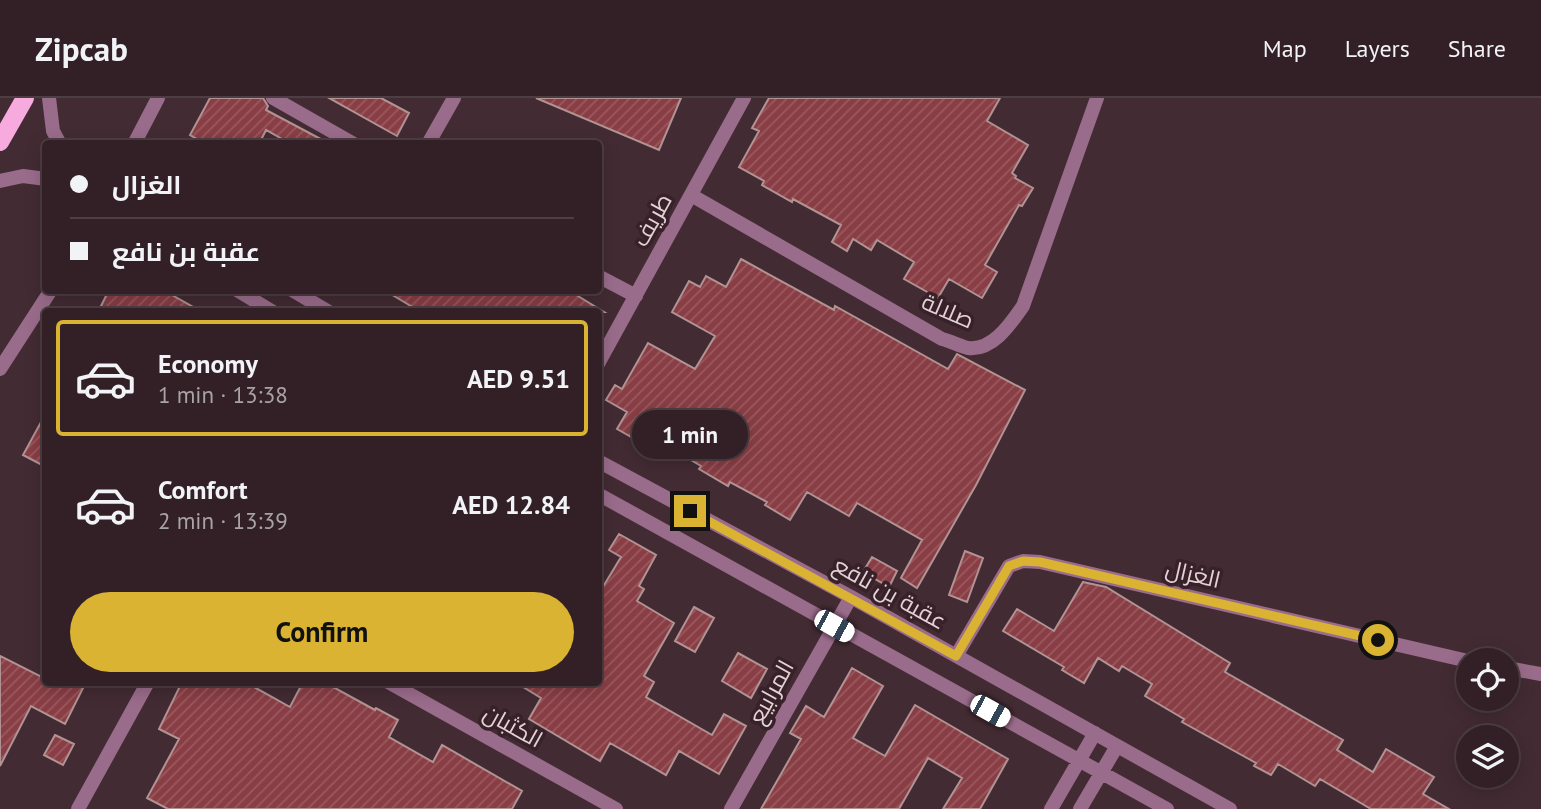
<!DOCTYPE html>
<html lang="en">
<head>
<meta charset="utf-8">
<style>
	:root { --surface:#322026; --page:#3d2d32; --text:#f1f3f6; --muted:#a8a3a7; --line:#4d3e43; --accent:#dab333 }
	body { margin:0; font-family:"PT Sans",Cairo,sans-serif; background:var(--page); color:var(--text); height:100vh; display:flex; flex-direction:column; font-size:26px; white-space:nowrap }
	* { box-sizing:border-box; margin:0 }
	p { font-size:23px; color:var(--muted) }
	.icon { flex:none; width:38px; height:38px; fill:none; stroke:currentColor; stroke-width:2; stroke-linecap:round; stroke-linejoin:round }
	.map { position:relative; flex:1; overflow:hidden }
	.drawer { position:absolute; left:42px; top:210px; width:560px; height:378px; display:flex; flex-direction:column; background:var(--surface); border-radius:7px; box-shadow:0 4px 18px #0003,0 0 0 2px var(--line) }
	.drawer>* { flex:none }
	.banner { position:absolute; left:42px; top:42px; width:560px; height:154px; border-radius:7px; box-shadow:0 4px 18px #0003,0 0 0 2px var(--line); display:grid; align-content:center; height:154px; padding:0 28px; background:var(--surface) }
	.tools { position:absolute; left:1456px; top:550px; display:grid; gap:14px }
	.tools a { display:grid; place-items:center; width:63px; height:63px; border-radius:50%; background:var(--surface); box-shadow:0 4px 18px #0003,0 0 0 2px var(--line); font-size:35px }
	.end { position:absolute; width:32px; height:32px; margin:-16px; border:9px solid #dab333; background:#111; box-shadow:0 0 0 4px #111 }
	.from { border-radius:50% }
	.bubble { position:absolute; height:49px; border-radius:24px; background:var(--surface); box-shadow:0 4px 18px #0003,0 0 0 2px var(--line); font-size:23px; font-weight:700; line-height:49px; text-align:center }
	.car { position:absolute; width:21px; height:42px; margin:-21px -10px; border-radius:9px; box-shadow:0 0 5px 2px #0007; background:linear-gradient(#fff 24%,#345 0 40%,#fff 0 76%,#345 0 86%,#fff 0) }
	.banner b { display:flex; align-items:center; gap:24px; height:66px; font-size:26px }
	.banner b+b { border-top:2px solid var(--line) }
	.banner i { width:18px; height:18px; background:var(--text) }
	ul { padding:12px 0 0; list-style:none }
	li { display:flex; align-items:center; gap:21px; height:116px; margin:0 14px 10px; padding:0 14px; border:4px solid transparent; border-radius:7px }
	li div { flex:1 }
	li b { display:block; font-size:26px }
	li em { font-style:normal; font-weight:700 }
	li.active { border-color:var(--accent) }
	li>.icon { width:63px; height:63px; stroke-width:1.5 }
	.primary-button { display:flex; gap:14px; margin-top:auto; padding:14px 28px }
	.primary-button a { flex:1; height:80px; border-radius:42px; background:var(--accent); color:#111; font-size:28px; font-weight:700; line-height:80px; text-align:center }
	header { display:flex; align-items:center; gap:42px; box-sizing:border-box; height:98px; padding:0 35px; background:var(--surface); border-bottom:2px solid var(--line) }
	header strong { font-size:33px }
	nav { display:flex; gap:38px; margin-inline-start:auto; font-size:24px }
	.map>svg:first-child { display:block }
	.building { fill:url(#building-hatch); stroke:#b29394; stroke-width:2 }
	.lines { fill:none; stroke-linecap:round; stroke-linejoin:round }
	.minor { stroke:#9a6c8b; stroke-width:14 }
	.primary { stroke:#f6aade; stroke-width:18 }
	.route { stroke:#dab333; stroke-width:9 }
	.labels { text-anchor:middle; stroke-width:7; stroke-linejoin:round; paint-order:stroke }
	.street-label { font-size:23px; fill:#e3d3d8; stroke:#382129 }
</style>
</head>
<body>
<header>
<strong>Zipcab</strong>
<nav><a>Map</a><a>Layers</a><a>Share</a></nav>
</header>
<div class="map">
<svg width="1541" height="711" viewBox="0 0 1541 711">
	<defs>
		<pattern id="building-hatch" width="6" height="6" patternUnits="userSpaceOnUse" patternTransform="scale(1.75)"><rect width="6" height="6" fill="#893e45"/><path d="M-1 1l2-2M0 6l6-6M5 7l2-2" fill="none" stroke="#9a595f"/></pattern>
	</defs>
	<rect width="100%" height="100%" fill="#432b33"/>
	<path class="building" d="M210,0H263L268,8L266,12L330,46H291L266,32L259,46H206L190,37Z
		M329,0H381L409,15L397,38Z
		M536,0H681L659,52Z
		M769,0H1000L987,23L1028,47L1012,75L1016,78L1015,80L1033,90L1022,108L1019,107L985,167L997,174L982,200L949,181L938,200L904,181L914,164L877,142L871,152L853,141L847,153L832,144L841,127L793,101L792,104L762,87L764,83L739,69L759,33L752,30Z
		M741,161L834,212L835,208L948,271L957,256L1025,292L976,387L917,490L901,480L922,442L857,405L849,418L807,394L790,422L765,407L767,404L730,384L728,388L699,371L701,368L652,339L647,348L617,331L627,314L606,302L615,287L622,291L648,245L695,271L715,238L672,214L689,183L700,189L706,178L726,189Z
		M109,192H163L202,214H98Z
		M384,192H568L604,214H421Z
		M46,315V369L23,357Z
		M619,436L656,457L639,488L644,491L637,503L674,525L644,578L654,584L646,599L712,637L724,616L746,628L719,676L679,653L666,677L610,645L600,663L529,621L541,600L515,584H598V497L621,459L609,452Z
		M965,453L983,460L967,504L949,497Z
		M872,459L897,473L889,489L863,474Z
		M1083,484L1106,489L1230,565L1225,574L1343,642L1337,652L1373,674L1386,651L1434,679L1423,696L1449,711H1371L1320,681L1315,688L1278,666L1271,677L1254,668L1256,665L1182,624L1184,621L1145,598L1152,586L1122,568L1119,573L1098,560L1084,585L1062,572L1064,569L1003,533L1017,511L1054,533Z
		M694,509L714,520L695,554L675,543Z
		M738,555L767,571L751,600L722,583Z
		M0,558L46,581V584H86L65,626L31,608L0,668Z
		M852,570L883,588L853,640L885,658L915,607L1008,661L980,711H943L962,680L928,660L899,711H761L801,641L790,635L806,608L824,619Z
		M182,584H245L290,609L303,584H324L375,612L376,610L398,622L389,639L433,664L442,647L522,693L512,711H168L147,700L179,641L159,631Z
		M55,637L74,646L63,667L44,657Z"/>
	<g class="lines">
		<path class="minor" d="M49,0L53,33L60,46
			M273,0L354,46
			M134,46L158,0
			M428,46L454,0
			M0,83L23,78L46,81
			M691,97L942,241C950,243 960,248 968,250C993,253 1011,225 1023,208L1097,0
			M598,178L636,198
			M237,192L273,214
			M292,192L329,214
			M598,266L744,0
			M0,271L51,192
			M598,363L851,499L1230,711
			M598,396L1167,711
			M956,558L1009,468L1023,463L1040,464L1468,563
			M1507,570L1541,576
			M388,584L616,711
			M78,711L148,584
			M731,711L851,499
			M1051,711L1095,635
			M1080,711L1117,648"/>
		<path class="primary" d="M0,44L25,0"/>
	</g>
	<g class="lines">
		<path class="route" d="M690,413L956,558L1009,468L1023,463L1040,464L1378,542"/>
	</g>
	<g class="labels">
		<g class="street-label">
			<text transform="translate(652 122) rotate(-61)" y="8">طريف</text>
			<text transform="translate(948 213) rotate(23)" y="8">صلالة</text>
			<text transform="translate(1193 476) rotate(13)" y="8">الغزال</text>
			<text transform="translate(890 495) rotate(29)" y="8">عقبة بن نافع</text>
			<text transform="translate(771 594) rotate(-61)" y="8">المرابيع</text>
			<text transform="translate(513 628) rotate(29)" y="8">الكثبان</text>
		</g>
	</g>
</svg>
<div class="tools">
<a><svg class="icon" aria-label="locate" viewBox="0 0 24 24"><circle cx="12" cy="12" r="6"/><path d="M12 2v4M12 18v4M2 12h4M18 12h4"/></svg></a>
<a><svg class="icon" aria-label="layers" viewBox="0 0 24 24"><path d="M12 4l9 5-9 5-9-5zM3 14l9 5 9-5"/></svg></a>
</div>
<i class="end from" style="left:1378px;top:542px"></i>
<i class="end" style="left:690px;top:413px"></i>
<div class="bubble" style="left:632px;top:312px;width:116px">1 min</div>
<i class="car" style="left:834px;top:528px;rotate:119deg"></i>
<i class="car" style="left:990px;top:613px;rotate:119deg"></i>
<div class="banner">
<b><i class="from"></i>الغزال</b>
<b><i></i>عقبة بن نافع</b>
</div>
<section class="drawer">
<ul>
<li class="active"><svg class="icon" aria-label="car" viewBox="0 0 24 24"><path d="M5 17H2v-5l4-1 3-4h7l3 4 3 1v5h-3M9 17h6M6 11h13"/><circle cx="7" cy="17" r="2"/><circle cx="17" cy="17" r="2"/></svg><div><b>Economy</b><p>1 min · 13:38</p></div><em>AED 9.51</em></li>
<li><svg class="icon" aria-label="car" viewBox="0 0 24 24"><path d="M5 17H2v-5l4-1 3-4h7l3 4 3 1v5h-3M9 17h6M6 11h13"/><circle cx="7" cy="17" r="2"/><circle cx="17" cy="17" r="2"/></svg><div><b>Comfort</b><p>2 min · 13:39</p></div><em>AED 12.84</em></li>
</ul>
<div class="primary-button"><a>Confirm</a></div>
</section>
</div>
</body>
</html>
